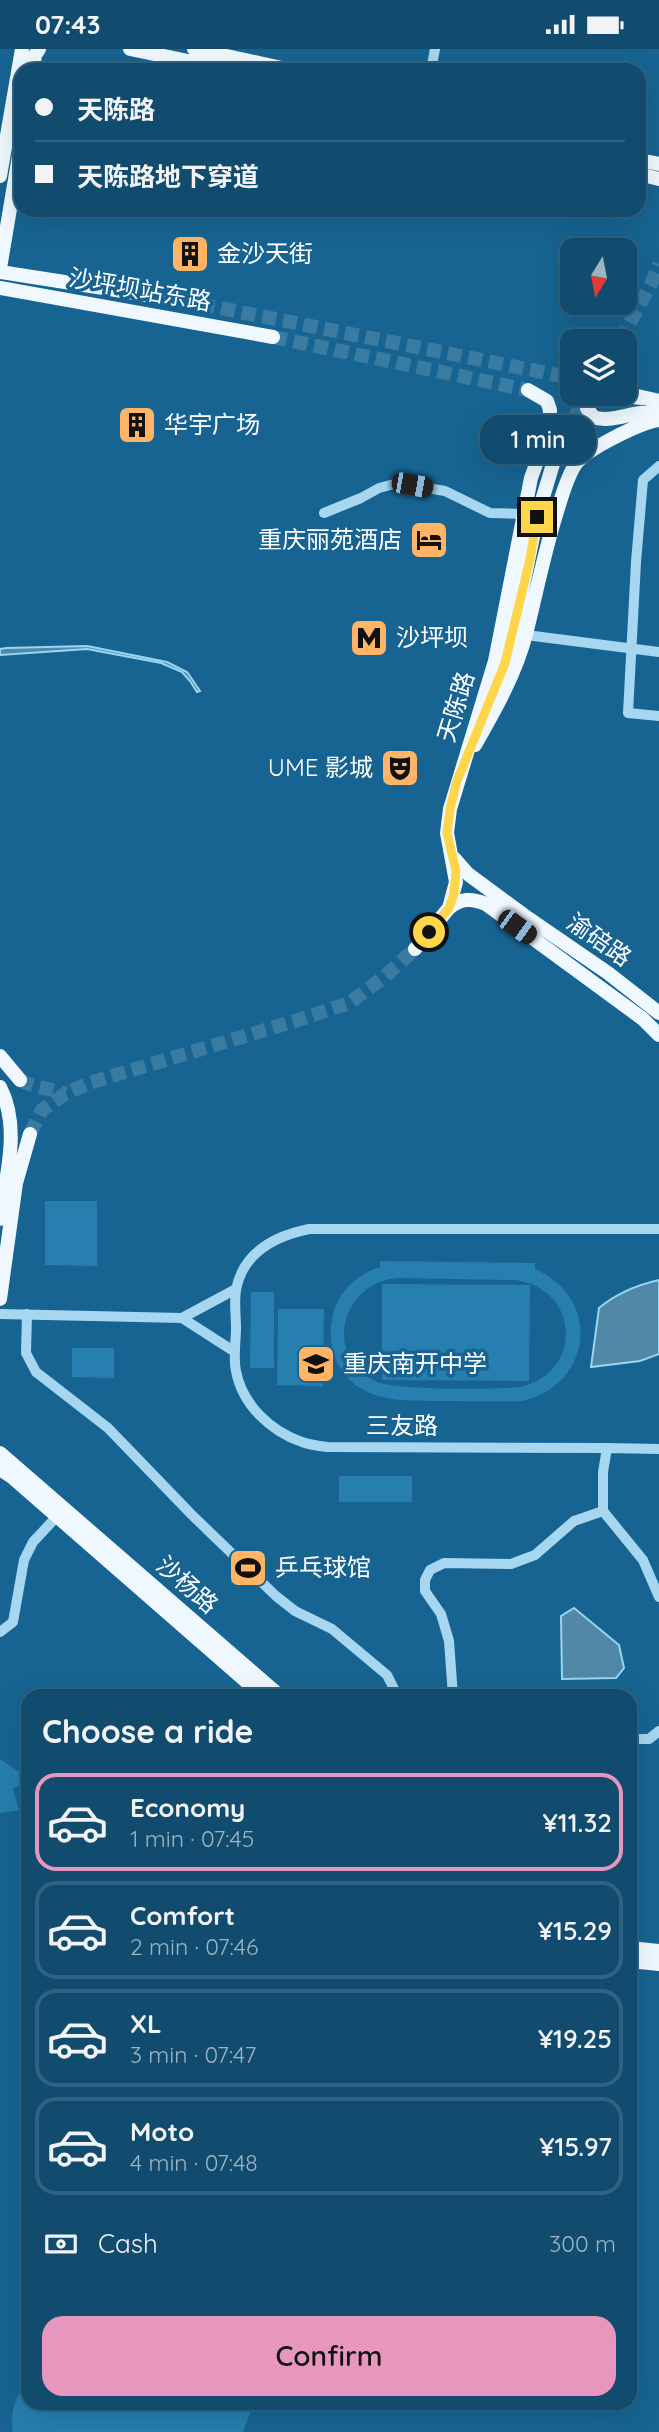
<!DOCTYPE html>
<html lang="en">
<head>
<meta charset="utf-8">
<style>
	:root { --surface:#114b6e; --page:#1a5273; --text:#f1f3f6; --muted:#9cb3c2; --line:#306381; --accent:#e797bd }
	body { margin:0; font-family:Quicksand,"Noto Sans SC",sans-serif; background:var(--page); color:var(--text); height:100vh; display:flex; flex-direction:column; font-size:26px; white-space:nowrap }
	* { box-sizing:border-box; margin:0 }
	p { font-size:23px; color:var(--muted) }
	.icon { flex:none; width:38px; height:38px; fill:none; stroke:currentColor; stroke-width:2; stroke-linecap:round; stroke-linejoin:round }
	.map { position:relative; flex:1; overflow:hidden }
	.side { position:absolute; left:21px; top:1640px; width:616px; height:721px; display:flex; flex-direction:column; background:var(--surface); border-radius:21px; box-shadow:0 7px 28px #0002,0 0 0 2px var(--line) }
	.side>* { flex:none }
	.banner { position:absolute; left:14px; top:14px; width:632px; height:154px; border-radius:21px; box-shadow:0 7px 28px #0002,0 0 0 2px var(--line); display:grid; align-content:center; height:154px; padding:0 21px; background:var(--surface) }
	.needle { width:46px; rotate:190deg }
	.tools { position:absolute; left:560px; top:189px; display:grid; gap:14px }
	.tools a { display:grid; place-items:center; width:77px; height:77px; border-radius:14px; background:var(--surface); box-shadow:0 7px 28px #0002,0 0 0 2px var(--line); font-size:35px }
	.end { position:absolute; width:32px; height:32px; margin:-16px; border:9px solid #ffd54a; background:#111; box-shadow:0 0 0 4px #111 }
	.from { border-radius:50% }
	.bubble { position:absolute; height:49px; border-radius:21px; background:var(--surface); box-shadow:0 7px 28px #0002,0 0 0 2px var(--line); font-size:23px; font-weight:600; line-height:49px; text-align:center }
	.car { position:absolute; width:21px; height:42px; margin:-21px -10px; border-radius:9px; box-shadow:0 0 5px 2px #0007; background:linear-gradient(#222 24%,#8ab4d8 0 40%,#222 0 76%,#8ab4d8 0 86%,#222 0) }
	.banner b { display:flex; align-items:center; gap:24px; height:66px; font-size:26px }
	.banner b+b { border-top:2px solid var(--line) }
	.banner i { width:18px; height:18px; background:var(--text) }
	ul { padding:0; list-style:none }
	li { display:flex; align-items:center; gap:21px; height:98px; margin:0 14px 10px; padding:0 7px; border:4px solid var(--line); border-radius:21px }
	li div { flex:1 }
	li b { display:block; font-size:26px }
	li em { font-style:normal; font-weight:600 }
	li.on { border-color:var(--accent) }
	li>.icon { width:63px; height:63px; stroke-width:1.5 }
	h2 { padding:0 21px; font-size:32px; line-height:84px }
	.pay { display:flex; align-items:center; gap:18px; height:77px; padding:0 21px; font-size:26px }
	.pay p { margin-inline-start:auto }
	.button { display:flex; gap:14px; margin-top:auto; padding:14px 21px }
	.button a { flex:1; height:80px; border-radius:21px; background:var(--accent); color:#111; font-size:28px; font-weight:600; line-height:80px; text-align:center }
	.status { display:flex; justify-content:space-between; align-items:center; height:49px; padding:0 35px; background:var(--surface); direction:ltr }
	.status svg { height:19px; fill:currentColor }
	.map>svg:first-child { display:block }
	.green { fill:#267fae; fill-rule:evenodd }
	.water { fill:#5288a7; stroke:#98d4f3; stroke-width:2 }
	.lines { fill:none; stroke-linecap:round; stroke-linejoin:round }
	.major-tunnel { stroke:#3a7ba2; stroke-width:14; stroke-dasharray:14 7; stroke-linecap:butt }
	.minor { stroke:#a6d6f0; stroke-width:10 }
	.major { stroke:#eff8ff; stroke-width:14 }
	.route { stroke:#ffd54a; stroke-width:9 }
	.labels { text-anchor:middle; stroke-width:7; stroke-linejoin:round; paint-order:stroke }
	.poi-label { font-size:24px; fill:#fff; stroke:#176492; text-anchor:start }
	.street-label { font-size:24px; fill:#fff; stroke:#176492 }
</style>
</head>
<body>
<div class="status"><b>07:43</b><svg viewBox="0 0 49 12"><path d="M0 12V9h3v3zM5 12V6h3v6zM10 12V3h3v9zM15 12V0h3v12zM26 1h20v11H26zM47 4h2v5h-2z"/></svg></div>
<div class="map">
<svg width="659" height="2383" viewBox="0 0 659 2383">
	<rect width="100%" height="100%" fill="#176492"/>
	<path class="green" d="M45,1152H97V1217L45,1216Z
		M380,1212L535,1214V1220C602,1249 593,1336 522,1352C499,1353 475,1352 452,1352C410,1351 359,1358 337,1313C331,1299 329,1285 332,1271C336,1244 356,1226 380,1218ZM399,1229L513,1231C579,1237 585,1322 521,1338C494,1340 396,1342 375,1332C322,1306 342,1232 399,1229Z
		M382,1235L530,1236L529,1332L382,1331Z
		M251,1243H274V1319H250Z
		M278,1260H324L323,1337L277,1336Z
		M72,1299H114V1329L72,1328Z
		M339,1427H412V1453H339Z
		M0,1710L28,1729V1735L13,1739L19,1761L0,1764Z
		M28,2335V2354H251L252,2359L243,2383H13C10,2366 14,2346 28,2335Z"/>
	<path class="water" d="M87,597L167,613L187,623L200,642L197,643L190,632L182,623L161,614L87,600L0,606V600L6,599Z
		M659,1231V1305L640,1312L591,1318L599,1259C617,1244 637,1236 659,1231Z
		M574,1559L619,1596L624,1619L616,1629L562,1630L561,1567Z"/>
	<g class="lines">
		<path class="major-tunnel" d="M180,251L572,329
			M273,288L528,341
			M620,292L652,233L659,215
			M573,372L587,345
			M20,1031C33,1039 51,1039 65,1045
			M30,1085L42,1061L65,1045L89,1034L295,972L349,954L384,928L415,900"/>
		<path class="minor" d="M431,21L435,0
			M659,417L643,431L636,513L628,664L659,667
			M324,464L361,449L379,439L398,434L445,442L490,464L523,465
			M526,586L659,603
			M0,1265L182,1269L236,1240
			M27,1265L26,1304L36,1323L108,1379L192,1466L276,1547L295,1562L332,1580L387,1626L394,1640L395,1647
			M182,1269L235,1303
			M607,1399L328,1398C320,1397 310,1396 302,1393C270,1382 242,1355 236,1322C233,1308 236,1292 236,1279C236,1267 234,1253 236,1241C243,1203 275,1187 309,1180H659
			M659,1400L607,1399L603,1423V1462L643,1511L659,1548
			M0,1583L13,1573L24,1511L33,1493L61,1463
			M453,1647L449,1592L441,1565L425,1542V1531L430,1521L444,1514L511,1515L535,1506L574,1472L603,1462
			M630,1690H649L659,1682"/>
		<path class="major" d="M130,0L231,21
			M194,0L291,21
			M33,21L35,6L39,0
			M639,111L659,115
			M639,125L659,130
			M0,127L22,0
			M0,219L21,95
			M0,223L180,251
			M0,239L273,288
			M633,346L659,352
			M642,349L603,345L592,349L587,359L593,368C612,375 635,360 659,364
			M495,640L513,585L537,468L553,415L573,372
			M475,696C495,661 516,624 526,585C536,545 544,505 556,466C561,450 566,430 575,416C586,400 640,374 659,371
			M454,809L468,825L525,867L608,924L659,964
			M449,859L456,833L447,784L450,760L495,612L531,429L549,379L550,361L547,352L528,341
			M415,900L449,859C461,849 472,849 486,855L643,970L659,986
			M0,1007L20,1031
			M0,1038C21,1079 6,1126 0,1170
			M0,1250L16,1134L30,1085
			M0,1404L280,1647
			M0,1420L12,1428L263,1647
			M630,1899L659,1902
			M630,1912L659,1915"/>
	</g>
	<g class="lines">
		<path class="route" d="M429,883L449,859L454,845L456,822L447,784L450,760L457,732L505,614L530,510L537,468"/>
	</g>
	<defs>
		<symbol id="building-square" viewBox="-11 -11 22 22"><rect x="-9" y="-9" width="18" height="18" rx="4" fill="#ffb565" stroke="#176492"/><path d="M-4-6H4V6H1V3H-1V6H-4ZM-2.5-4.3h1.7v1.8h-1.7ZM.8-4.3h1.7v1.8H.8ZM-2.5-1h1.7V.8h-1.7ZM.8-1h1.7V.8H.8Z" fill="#111"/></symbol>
		<symbol id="hotel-square" viewBox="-11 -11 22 22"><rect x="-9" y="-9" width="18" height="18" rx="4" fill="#ffb565" stroke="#176492"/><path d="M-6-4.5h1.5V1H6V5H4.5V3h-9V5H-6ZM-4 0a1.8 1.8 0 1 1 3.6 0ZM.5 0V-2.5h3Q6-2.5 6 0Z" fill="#111"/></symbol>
		<symbol id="metro-square" viewBox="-11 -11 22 22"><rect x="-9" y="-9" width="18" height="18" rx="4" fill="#ffb565" stroke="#176492"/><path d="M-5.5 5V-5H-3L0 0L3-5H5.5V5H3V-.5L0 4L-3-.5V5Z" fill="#111"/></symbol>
		<symbol id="theatre-square" viewBox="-11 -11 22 22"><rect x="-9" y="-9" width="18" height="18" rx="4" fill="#ffb565" stroke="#176492"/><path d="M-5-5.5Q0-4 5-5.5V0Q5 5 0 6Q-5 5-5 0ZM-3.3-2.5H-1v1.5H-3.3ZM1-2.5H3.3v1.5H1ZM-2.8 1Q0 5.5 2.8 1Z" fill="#111"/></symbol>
		<symbol id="school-square" viewBox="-11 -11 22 22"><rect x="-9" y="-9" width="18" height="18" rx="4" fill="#ffb565" stroke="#176492"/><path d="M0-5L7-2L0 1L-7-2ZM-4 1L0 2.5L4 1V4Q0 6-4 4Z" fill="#111"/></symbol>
		<symbol id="stadium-square" viewBox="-11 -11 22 22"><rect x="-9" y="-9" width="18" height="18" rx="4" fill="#ffb565" stroke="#176492"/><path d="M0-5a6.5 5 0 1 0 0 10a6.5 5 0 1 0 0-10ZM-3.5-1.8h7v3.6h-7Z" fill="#111"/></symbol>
	</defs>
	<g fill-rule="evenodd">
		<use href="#building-square" x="168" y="183" width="44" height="44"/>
		<use href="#building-square" x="115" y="354" width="44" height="44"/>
		<use href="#hotel-square" x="407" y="469" width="44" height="44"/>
		<use href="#metro-square" x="347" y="567" width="44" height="44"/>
		<use href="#theatre-square" x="378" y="697" width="44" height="44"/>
		<use href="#school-square" x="294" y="1293" width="44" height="44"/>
		<use href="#stadium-square" x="226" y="1497" width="44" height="44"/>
	</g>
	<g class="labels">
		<g class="poi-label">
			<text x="217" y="213">金沙天街</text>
			<text x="164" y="384">华宇广场</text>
			<text x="402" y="499" text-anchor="end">重庆丽苑酒店</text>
			<text x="396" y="597">沙坪坝</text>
			<text x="373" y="727" text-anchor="end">UME 影城</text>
			<text x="343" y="1323">重庆南开中学</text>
			<text x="275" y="1527">乒乓球馆</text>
		</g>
		<g class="street-label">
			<text transform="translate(140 241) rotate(10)" y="8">沙坪坝站东路</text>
			<text transform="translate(456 658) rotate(-73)" y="8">天陈路</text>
			<text transform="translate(599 891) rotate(35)" y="8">渝碚路</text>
			<text x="402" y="1385">三友路</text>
			<text transform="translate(187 1536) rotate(41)" y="8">沙杨路</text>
		</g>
	</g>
</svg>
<div class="tools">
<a><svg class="needle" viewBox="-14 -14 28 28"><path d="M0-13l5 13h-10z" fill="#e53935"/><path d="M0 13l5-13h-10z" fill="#9cb3c2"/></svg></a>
<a><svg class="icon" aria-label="layers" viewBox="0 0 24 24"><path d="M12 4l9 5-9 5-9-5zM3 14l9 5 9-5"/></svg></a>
</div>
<i class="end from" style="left:429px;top:883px"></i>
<i class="end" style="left:537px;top:468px"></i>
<div class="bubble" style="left:480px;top:366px;width:116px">1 min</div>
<i class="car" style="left:412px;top:436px;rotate:100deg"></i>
<i class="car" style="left:517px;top:878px;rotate:126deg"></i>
<div class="banner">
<b><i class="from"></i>天陈路</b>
<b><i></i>天陈路地下穿道</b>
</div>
<section class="side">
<h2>Choose a ride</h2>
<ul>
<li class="on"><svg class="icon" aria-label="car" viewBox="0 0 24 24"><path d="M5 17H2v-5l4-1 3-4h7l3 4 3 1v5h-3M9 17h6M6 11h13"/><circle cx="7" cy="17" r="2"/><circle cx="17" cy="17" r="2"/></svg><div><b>Economy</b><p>1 min · 07:45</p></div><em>¥11.32</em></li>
<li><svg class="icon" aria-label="car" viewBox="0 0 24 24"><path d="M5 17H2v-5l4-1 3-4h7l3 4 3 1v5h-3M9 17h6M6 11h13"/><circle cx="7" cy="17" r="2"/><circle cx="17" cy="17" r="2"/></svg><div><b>Comfort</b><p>2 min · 07:46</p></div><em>¥15.29</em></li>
<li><svg class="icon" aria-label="car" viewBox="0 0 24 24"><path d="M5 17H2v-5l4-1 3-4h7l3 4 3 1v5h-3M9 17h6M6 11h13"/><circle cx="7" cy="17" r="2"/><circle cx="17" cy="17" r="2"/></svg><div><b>XL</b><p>3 min · 07:47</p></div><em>¥19.25</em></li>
<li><svg class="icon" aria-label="car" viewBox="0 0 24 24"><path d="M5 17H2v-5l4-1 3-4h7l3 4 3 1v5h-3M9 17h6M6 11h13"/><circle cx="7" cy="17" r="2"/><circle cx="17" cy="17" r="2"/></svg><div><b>Moto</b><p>4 min · 07:48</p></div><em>¥15.97</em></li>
</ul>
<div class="pay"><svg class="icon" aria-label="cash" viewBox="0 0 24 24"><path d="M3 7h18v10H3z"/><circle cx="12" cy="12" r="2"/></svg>Cash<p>300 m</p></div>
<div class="button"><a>Confirm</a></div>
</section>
</div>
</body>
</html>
